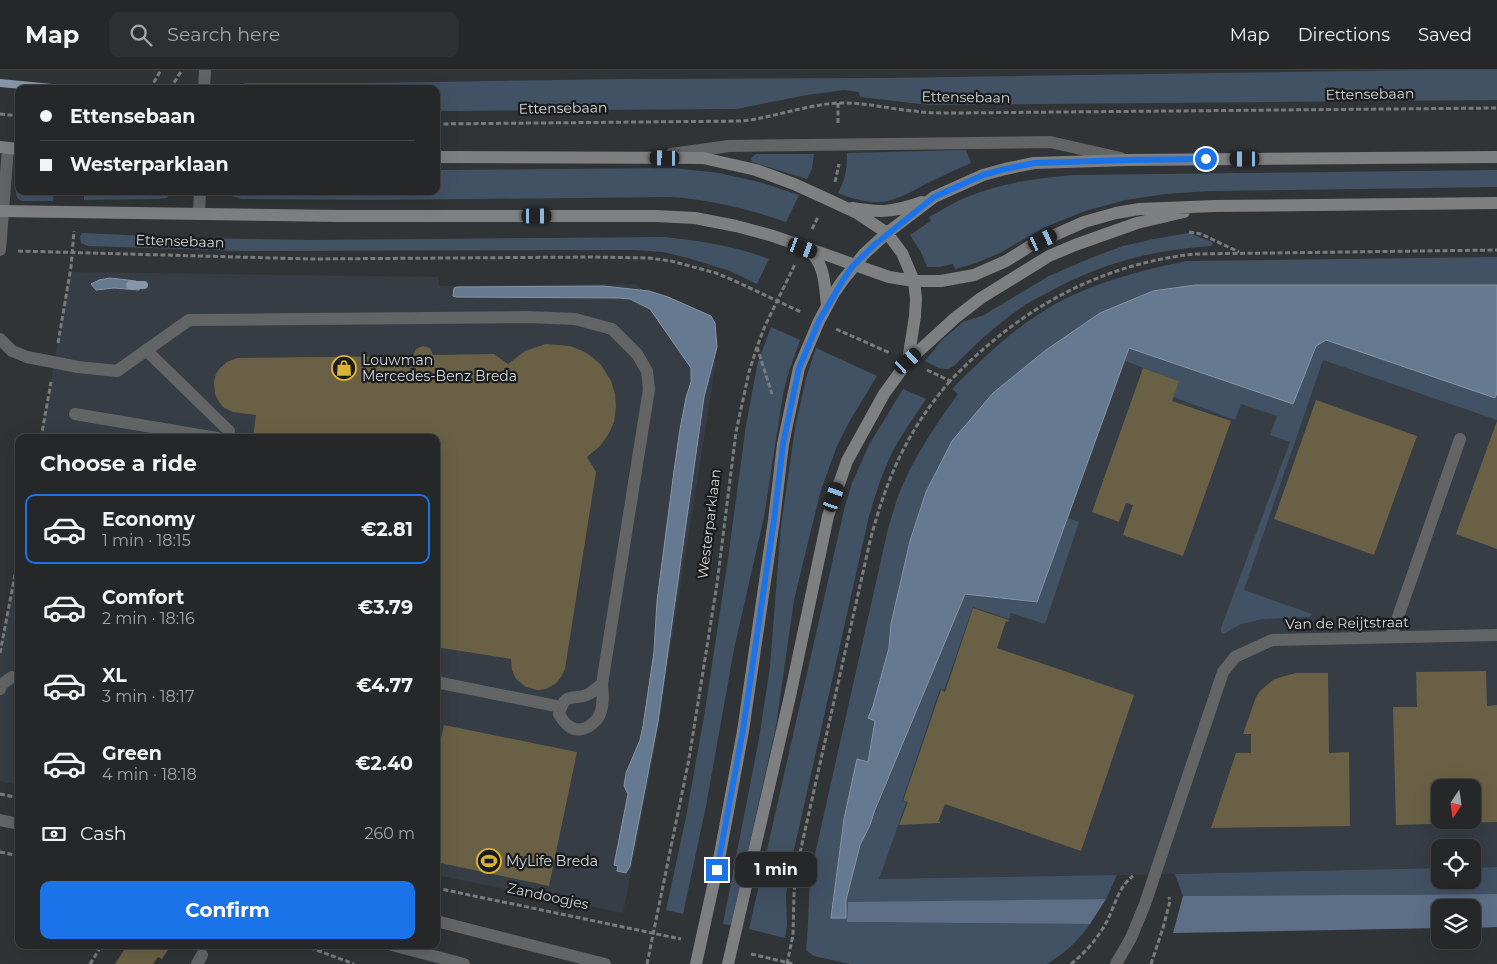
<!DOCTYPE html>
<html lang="en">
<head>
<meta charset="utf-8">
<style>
	:root { --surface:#252729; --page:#2d2f31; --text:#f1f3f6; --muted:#a3a5a8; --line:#424446; --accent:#1a73e8 }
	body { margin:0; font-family:Montserrat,sans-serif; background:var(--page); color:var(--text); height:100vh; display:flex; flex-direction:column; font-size:19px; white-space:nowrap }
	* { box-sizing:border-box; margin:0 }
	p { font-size:16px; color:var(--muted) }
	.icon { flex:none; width:28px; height:28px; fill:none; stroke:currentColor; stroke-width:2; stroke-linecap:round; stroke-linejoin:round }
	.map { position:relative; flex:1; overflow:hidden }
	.details { position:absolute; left:15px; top:364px; width:425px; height:515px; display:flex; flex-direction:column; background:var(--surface); border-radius:10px; box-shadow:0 5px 20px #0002,0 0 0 1px var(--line) }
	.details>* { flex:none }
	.banner { position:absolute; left:15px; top:15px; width:425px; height:110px; border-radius:10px; box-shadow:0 5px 20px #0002,0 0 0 1px var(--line); display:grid; align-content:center; height:110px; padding:0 25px; background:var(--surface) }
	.needle { width:32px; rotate:193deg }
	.fabs { position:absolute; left:1431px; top:709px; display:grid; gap:10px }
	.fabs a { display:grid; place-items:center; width:50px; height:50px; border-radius:10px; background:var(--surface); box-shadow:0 5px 20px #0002,0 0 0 1px var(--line); font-size:25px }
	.end { position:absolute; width:22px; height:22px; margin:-11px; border:6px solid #1a73e8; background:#fff; box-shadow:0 0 0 2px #fff }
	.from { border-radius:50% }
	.bubble { position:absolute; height:35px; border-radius:10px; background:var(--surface); box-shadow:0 5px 20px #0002,0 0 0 1px var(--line); font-size:16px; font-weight:700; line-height:35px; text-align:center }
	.car { position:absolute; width:15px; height:30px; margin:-15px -8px; border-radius:6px; box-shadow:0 0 4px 1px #0007; background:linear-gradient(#222 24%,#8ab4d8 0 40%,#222 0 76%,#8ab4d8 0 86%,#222 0) }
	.banner b { display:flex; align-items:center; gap:18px; height:48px; font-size:19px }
	.banner b+b { border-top:1px solid var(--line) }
	.banner i { width:12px; height:12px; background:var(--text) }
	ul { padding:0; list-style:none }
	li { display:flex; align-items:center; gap:15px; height:70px; margin:0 10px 8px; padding:0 15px; border:2px solid transparent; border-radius:10px }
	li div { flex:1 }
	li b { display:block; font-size:19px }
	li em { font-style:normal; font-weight:700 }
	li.current { border-color:var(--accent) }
	li>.icon { width:45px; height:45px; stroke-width:1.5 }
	h2 { padding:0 25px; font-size:22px; line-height:60px }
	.pay { display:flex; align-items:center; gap:12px; height:55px; padding:0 25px; font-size:19px }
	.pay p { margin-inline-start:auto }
	.primary-button { display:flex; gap:10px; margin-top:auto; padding:10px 25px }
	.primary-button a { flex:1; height:58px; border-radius:10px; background:var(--accent); color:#fff; font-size:20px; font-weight:700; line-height:58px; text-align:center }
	header { display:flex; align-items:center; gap:30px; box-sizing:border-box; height:70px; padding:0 25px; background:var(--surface); border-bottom:1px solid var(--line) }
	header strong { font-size:24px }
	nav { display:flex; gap:28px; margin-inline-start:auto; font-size:18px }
	.search { width:350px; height:45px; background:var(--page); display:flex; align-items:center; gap:12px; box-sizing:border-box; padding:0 18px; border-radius:10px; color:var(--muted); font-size:19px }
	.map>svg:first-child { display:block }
	.built { fill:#363d45; fill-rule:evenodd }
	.green { fill:#425265 }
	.forest { fill:#5c6f86 }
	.water { fill:#657990; stroke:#8796a6 }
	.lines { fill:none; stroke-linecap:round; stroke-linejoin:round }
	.stream { stroke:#8796a6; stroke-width:8 }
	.building { fill:#6a6045; fill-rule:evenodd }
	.path { stroke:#787b7d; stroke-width:3; stroke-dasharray:5 2.5; stroke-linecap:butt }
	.lane { stroke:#636466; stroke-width:12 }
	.street { stroke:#636466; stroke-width:12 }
	.secondary { stroke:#7d7f81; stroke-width:12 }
	.route { stroke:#1a73e8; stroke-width:6 }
	.labels { text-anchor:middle; stroke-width:4.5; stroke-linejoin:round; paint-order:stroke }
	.street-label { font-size:14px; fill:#d7d9db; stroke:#1a1b1d }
	.poi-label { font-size:14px; fill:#d7d9db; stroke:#1a1b1d; text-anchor:start }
</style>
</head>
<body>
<header>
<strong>Map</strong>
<div class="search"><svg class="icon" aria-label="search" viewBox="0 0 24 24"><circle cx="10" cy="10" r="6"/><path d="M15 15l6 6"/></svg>Search here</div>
<nav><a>Map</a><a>Directions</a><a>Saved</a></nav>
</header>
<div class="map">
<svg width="1497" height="894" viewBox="0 0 1497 894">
	<rect width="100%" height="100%" fill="#313437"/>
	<path class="built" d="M70,202L438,207L439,216L636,214L716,292L652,695L623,843L436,805V368H41Z
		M1116,251L1497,253V797L1473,798L1472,778H1440V798L857,811L967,427ZM1440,718H1472V750H1440Z
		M19,484V715L0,711V583Z"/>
	<path class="green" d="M1421,0H1497V30L929,35L860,27L859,22L844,20L807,25L736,39L436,41V19H244V13H366L625,9L884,8Z
		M966,80L971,93C954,100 938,108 922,116C913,121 904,126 894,129C876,136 855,130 838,123C846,108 847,100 847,83Z
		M756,84H814L812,99L807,109L752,92L751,88Z
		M673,98L719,103L763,113L799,125L786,152C749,139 711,130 672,127L372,130L242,129L229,125L226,121H436V100Z
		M1497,100V117L1210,121L1165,124L1126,130L1085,141L1043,158L1000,183L976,193L955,199L953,194L939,197H927L921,182L910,165L931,151L929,147C942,140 954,132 967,127C1002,113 1037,108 1074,105Z
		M19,112V121H54L53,131H22L18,129C14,123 16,118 19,112Z
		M84,121H176L166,128L158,129L84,130Z
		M82,163L193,168L308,170L665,167C701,171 735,176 769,189L757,214L730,201L688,188L663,182L634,180L243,181L88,176L81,173L80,166Z
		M1189,163L1212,172L1213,174L1211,176C1151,180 1098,194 1045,224C1037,228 1029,232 1022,237C1000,252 980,270 961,289C957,293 952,299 946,299C939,300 932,294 925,291L942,270L963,252L984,245L1049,206L1091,188L1123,176L1154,169Z
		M1497,187V215H1195L1153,221L1100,243L1046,280L993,323L952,371L926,422L910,471L891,554L889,578L873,636L868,648L875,650L868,692L857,690L831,847L846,848V830L860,775L870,755L965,524L1037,533L1068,448L1079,452L1045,554L1011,543L1009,549L973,537L944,620L940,619L902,731L906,733L879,809L1117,805L1106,829L848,833L847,852L1090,854C1078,871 1065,883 1047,894H850L814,886L806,880C809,854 808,828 811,802L888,459C891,449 894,439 897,429C911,391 934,357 958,324L952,319C984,287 1017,255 1057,233C1098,211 1142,200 1187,191Z
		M771,257L800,270L789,301L783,324L764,447L734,579L706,736L683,844L666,840L686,747L705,641L729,482L746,355L758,292Z
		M1326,270L1495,328L1497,323V350L1323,290L1244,520L1312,544L1310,547L1263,549L1241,554L1223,564L1221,562V558L1290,372L1270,365L1277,346L1241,334L1235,350L1171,326L1176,310L1125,291L1129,278L1293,334L1316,276Z
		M816,278L877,306L849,352L837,376L820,423L794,530L776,656L731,855L723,854L759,669L770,597L781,456L795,358L806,308Z
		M903,319L926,329C915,346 903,362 894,379C883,400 876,423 869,446L789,802L786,826L787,855L785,868L749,859L845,436L852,413L869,375Z
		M1497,797V824L1183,826L1175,804L1440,798V810H1472L1473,798Z"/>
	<path class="forest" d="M1497,824V857L1473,858L1472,838H1440V858L1173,863L1183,826Z
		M1106,829L1090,854L847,852L848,832Z"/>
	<path class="water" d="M110,208L136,211L141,217L139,220L114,218L96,220L91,214L99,210Z
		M1195,215H1497V323L1495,328L1326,270L1316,276L1293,334L1129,278L1037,532L965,524L875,740L870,755L860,775L846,830V848H831L844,749L857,689L868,692L875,651L868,648L873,636L889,578L891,554L910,471L926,422L952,371L993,323L1046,280L1100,243L1153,221Z
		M603,216L649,221L668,227L711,246L715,253L717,277L704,327L658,652L630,796L626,803L617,801L618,796L614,795L628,724L624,716L626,703L640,670L643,656L654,582L657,531L674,401L680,359L686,328L691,312V298L650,239L630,229L619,228L456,227L453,226L454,218L457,217Z"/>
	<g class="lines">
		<path class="stream" d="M0,13L63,19
			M130,215H144"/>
	</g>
	<path class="building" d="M546,274L570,276L585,282L592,287L601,295L611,311L615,324L616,336L614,352L608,365L600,376L587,387L596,402L565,599L561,607L555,614L546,619L538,620L526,617L516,609L512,600L511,589L436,577V368H253L256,345L233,342L223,337L219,332L215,324L214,312L216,304L220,298L227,292L237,288L413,286L416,279L423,276L430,278L433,285L494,284L508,294L525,281Z
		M1143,298L1179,311L1172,331L1231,351L1183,486L1123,465L1133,435L1126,433L1119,452L1092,442Z
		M1316,330L1417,366L1374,485L1274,449Z
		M1497,351V479L1456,464Z
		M973,538L1009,550L1008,552L1006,551L997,578L1134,625L1081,781L945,734L938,752L940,751V753L899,755L908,732L903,731L941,620L945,622Z
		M1486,601L1487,636L1497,635V752L1396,755L1393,637H1417L1416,602ZM1440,718H1472V750H1440Z
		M1296,603H1328L1329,683L1349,682L1350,756L1211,758L1236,683H1251V664H1243L1256,627L1261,620L1273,610L1281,607Z
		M444,655L577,682L549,816L436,792V691Z
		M127,875H171L162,889L158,887L153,894H115Z"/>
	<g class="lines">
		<path class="path" d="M150,19L161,0
			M170,19L182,0
			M838,33V55
			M0,44L19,46
			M436,54L743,51C775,47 805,35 838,33C864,32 889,39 914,41C927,43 940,43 953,43L1497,38
			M835,112L839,94
			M812,159L818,147
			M1189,162L1201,164L1239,182
			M18,181L310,189L591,187L649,188L671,191L716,203L737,212L801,242
			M836,259L890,283
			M58,273L71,197L74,161
			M757,277L772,324
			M927,300L950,311C1017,241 1096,195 1194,184L1497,180
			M41,368L51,312
			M0,583L19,484
			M0,724L19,728
			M0,782L19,786
			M436,818L681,869
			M303,875L354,894
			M751,884L794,894
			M90,894L102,875
			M647,894L689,689L717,514L736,362L749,302L757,277L765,256L795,194
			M787,894L793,865L794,824L797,796L870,471C887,407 907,361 950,311
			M1071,894C1086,882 1099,867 1108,849C1115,835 1119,816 1133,806
			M1151,894L1163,858L1170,831L1169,827"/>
		<path class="lane" d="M671,84L729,76L1050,72L1121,88
			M0,180L3,141
			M0,269L12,281L27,287L78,297L117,301L189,250L527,247L575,249L612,259L637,284L647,301L649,319L602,614C603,624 604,636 599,646C597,651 592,654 588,657C574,664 565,655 559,644C566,619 573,632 589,624C594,621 598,617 602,614
			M146,280L229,361L228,368
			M75,344L217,368
			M1391,567L1460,369
			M436,612L561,637
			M0,619L1,615L12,607"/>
		<path class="street" d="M204,19L205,0
			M3,141L8,78
			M199,144L200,121
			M0,750L19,754
			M436,851L605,894
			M392,875L464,894
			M197,894L202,885
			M1116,894L1131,868L1145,834L1223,602L1235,587L1272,570L1497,565"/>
		<path class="secondary" d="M0,77L19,79
			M436,87L703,88L756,100L794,114L827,129L857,143L887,163L902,183L914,211L916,229L915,246L908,291L884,324L847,391L828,446L790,626L728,894
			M852,138C881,143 894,142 922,132
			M0,141L339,146H656L695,148L736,156L773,166L889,207L914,211H941L974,205L1006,191L1030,176L1084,152L1116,143L1139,139L1215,136L1497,133
			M807,180C825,190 825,218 827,236
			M908,291L955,248L981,228L1049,186L1075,175L1137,153L1184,142
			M696,894L720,784L743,661L774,450L783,374L799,298L819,251L834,223L843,210L864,184L887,163L934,127L983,105L1005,99L1034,93L1128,90L1497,87"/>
	</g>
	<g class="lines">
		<path class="route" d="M717,800L743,660L774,450L783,374L799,298L819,251L843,210L853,196L873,176L934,127L983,105L1005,99L1034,93L1128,90L1206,89"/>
	</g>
	<defs>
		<symbol id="shop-ring" viewBox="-11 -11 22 22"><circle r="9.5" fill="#1a1b1d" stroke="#dab333" stroke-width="1.5"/><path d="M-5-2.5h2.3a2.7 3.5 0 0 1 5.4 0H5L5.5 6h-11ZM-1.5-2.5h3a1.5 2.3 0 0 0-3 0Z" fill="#dab333"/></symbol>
		<symbol id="stadium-ring" viewBox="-11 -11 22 22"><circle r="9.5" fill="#1a1b1d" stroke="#dab333" stroke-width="1.5"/><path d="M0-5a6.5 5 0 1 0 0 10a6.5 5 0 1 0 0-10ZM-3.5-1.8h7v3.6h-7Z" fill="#dab333"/></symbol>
	</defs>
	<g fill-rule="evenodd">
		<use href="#shop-ring" x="330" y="284" width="28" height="28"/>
		<use href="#stadium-ring" x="475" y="777" width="28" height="28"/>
	</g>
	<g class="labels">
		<g class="street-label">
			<text transform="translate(1370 24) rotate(-1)" y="5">Ettensebaan</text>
			<text transform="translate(966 27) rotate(1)" y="5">Ettensebaan</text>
			<text transform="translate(563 38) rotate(-1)" y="5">Ettensebaan</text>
			<text transform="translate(180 171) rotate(2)" y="5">Ettensebaan</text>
			<text transform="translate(709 454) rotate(-83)" y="5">Westerparklaan</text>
			<text transform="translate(1347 553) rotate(-1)" y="5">Van de Reijtstraat</text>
			<text transform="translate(548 826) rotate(12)" y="5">Zandoogjes</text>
		</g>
		<g class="poi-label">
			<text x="362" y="295">Louwman<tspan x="362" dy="16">Mercedes-Benz Breda</tspan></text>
			<text x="506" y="796">MyLife Breda</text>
		</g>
	</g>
</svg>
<div class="fabs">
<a><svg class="needle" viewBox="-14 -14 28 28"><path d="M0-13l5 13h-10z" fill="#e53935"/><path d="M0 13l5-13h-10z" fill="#a3a5a8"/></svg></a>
<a><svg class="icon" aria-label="locate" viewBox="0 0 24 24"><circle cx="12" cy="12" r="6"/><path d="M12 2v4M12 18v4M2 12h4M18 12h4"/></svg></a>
<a><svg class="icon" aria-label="layers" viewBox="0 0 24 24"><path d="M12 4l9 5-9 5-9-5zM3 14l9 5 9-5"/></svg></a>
</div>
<i class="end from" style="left:1206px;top:89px"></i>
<i class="end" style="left:717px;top:800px"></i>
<div class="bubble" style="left:735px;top:782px;width:82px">1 min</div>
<i class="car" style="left:665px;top:88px;rotate:271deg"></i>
<i class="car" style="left:1245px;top:89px;rotate:270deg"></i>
<i class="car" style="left:537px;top:146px;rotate:90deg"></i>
<i class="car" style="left:1043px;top:170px;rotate:65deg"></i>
<i class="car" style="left:803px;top:178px;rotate:110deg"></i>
<i class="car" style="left:908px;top:291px;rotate:48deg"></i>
<i class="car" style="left:834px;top:427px;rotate:19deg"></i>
<div class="banner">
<b><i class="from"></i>Ettensebaan</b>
<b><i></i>Westerparklaan</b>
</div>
<section class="details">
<h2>Choose a ride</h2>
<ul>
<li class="current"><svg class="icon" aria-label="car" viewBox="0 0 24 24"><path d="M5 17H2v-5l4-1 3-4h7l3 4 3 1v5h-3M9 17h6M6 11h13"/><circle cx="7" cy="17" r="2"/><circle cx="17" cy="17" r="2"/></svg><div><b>Economy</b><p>1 min · 18:15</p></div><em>€2.81</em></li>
<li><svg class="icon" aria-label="car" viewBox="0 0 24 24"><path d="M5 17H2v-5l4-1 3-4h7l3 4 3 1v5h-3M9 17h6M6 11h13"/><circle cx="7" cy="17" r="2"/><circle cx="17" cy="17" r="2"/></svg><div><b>Comfort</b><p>2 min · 18:16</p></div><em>€3.79</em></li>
<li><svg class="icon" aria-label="car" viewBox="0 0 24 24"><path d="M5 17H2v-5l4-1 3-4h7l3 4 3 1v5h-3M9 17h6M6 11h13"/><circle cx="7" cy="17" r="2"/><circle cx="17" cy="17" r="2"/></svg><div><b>XL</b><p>3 min · 18:17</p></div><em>€4.77</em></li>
<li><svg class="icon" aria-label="car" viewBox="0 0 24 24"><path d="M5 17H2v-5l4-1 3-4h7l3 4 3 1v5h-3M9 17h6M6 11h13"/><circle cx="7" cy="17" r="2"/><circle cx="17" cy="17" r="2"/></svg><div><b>Green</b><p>4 min · 18:18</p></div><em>€2.40</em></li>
</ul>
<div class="pay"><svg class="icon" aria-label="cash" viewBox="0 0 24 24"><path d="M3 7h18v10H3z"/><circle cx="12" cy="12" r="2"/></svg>Cash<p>260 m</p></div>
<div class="primary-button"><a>Confirm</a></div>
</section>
</div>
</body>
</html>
